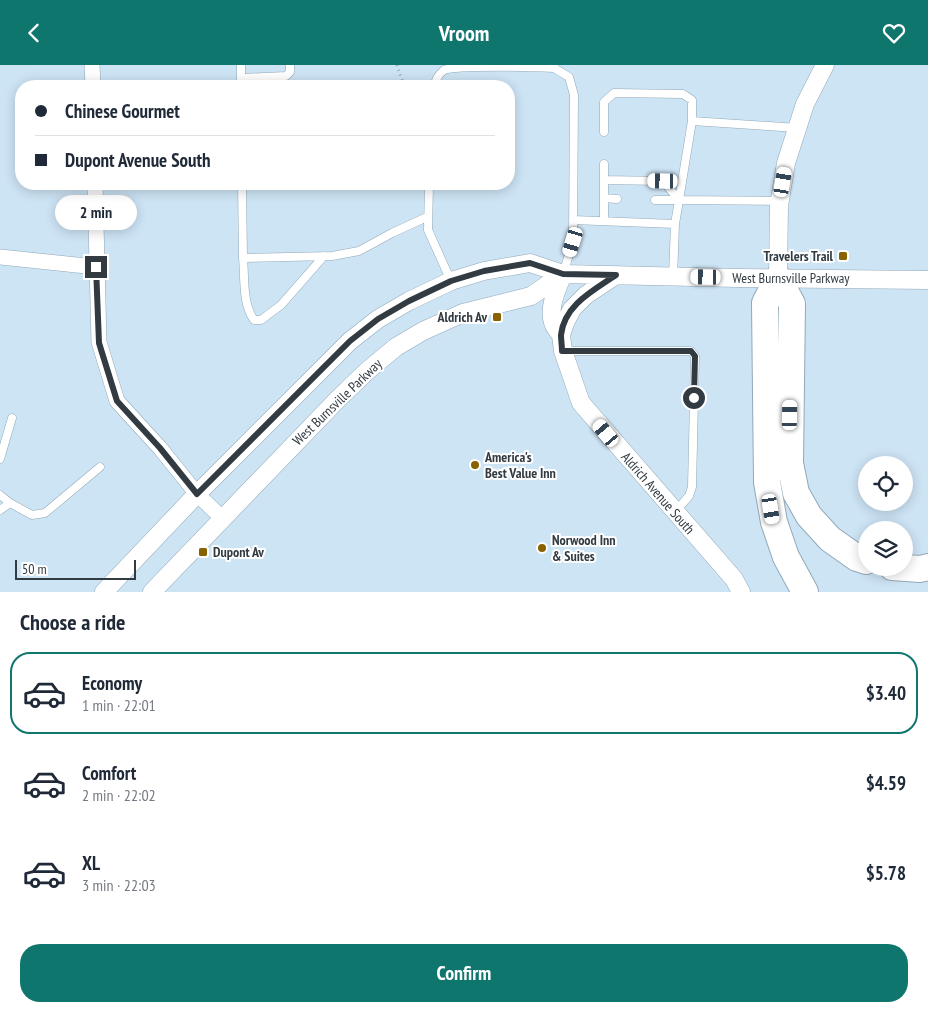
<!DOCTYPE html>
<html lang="en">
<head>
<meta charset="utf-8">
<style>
	:root { --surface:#fff; --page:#f2f2f3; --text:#1f2937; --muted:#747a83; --line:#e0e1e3; --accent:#0f766e }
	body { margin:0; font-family:"PT Sans Narrow",sans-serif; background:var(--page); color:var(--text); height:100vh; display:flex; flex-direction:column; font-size:19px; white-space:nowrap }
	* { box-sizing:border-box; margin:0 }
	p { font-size:16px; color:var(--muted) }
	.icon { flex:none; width:28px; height:28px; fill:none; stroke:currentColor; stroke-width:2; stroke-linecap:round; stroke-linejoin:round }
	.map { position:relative; height:527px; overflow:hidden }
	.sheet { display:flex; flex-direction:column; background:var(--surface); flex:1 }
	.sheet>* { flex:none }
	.banner { position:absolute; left:15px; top:15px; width:500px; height:110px; border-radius:20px; box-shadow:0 2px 12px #0003; display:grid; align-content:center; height:110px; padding:0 20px; background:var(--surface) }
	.fabs { position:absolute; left:858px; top:391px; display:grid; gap:10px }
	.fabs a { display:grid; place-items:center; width:55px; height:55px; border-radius:50%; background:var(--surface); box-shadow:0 2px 12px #0003; font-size:25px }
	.scale { position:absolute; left:15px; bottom:12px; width:121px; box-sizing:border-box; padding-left:5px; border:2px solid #323b42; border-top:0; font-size:14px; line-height:18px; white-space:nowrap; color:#323b42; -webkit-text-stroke:4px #fff; paint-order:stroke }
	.end { position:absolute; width:22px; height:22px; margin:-11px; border:6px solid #323b42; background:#fff; box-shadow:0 0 0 2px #fff }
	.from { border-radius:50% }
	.bubble { position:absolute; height:35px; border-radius:18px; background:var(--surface); box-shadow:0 2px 12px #0003; font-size:16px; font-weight:700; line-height:35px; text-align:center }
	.car { position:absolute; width:15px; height:30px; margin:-15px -8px; border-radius:6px; box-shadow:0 0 4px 1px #0007; background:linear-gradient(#fff 24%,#345 0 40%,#fff 0 76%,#345 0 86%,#fff 0) }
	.banner b { display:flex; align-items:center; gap:18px; height:48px; font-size:19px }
	.banner b+b { border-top:1px solid var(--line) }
	.banner i { width:12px; height:12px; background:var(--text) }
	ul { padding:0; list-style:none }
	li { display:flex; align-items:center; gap:15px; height:82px; margin:0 10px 8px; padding:0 10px; border:2px solid transparent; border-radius:20px }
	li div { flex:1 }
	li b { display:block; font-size:19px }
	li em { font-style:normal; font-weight:700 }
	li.current { border-color:var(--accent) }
	li>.icon { width:45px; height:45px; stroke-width:1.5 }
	h2 { padding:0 20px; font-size:22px; line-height:60px }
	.button { display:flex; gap:10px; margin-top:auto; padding:10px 20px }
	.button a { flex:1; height:58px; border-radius:20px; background:var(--accent); color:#fff; font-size:20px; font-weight:700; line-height:58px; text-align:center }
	header { display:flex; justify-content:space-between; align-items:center; height:65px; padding:0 20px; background:var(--accent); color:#fff; font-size:22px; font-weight:700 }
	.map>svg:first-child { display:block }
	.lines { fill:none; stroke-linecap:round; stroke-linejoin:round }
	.service-casing { stroke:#92a8b8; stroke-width:9 }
	.minor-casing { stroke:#92a8b8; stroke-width:16 }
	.tertiary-casing { stroke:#92a8b8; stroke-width:19 }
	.motorway-casing { stroke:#92a8b8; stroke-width:28 }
	.path { stroke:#99acb9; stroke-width:3; stroke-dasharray:1 4; stroke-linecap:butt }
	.service { stroke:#fff; stroke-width:8 }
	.minor { stroke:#fff; stroke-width:15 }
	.tertiary { stroke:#fff; stroke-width:18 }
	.motorway { stroke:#fff; stroke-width:26 }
	.route { stroke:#323b42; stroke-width:6 }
	.poi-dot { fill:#896200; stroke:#fff; stroke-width:2 }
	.labels { text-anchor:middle; stroke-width:4; stroke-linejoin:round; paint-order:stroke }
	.poi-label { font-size:14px; font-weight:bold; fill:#323b42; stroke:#fff; text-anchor:start }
	.street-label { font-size:14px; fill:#323b42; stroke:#fff }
</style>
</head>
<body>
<header><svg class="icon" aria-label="back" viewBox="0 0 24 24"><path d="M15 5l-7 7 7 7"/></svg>Vroom<svg class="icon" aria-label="heart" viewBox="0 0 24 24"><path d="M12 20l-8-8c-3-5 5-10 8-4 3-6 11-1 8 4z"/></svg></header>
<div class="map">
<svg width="928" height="527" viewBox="0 0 928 527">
	<rect width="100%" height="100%" fill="#cde4f5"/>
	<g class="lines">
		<defs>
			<path id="service" d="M241,0V21
				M554,0V3L569,12L574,30L573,177L563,209
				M241,13L286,11L290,7V0
				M435,21C435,15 439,9 444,5C456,0 535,2 554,3
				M604,67V37L614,28L683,29L692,35V56
				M604,115L663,116L679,135
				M242,119L243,193L332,191L359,186L392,168L427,152
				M429,119L428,165L451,216
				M604,133L617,134
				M655,135H679
				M679,135L692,56L798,63
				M573,155L675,159
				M604,156V99
				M243,193C245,213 242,238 254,255H261L281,240L324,191
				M673,212L675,159L679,135L780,136
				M563,286H691L695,291L692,422L689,431L675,447
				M0,394L12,353
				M0,430L10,438
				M0,445L10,438L32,450L45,448L100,402"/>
			<path id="minor" d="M92,0L93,21
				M95,119L99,277L117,336L160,383L197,429L222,453
				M0,192L96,202"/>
			<path id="tertiary" d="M616,210L586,230L572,244L565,258L561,270L563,286L581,338L734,514L741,527
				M778,213L779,141L786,98L805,39L825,0
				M561,270C559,267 555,263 554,260C547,244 557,224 563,209
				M104,527L197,429L350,276L378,254L409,236L451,216L484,206L530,198L563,209L738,213L928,215
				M152,527L337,335L367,306L396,282L423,266L463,248L531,231L563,209"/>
			<path id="motorway" d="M778,213L765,238L767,417L774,457L786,492L805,527
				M778,213L792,239L790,398L796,428L809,451L830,474L857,493L866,496
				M892,502L920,504L928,502"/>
		</defs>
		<use href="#service" class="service-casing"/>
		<use href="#minor" class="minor-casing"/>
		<use href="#tertiary" class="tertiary-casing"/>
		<use href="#motorway" class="motorway-casing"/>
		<path class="path" d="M397,0L404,21
			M407,119V129"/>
		<use href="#service" class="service"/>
		<use href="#minor" class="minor"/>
		<use href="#tertiary" class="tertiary"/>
		<use href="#motorway" class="motorway"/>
	</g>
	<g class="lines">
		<path class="route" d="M96,202L99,278L117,336L160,383L197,429L350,276L378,254L409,236L451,216L484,206L530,198L563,209L616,210C594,225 564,240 561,270C561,275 562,281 562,286H691L695,291L694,333"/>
	</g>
	<g class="poi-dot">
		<rect x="838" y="186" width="10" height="10" rx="2.5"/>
		<rect x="492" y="247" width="10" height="10" rx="2.5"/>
		<circle cx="475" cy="400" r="5"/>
		<circle cx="542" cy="483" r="5"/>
		<rect x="198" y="482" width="10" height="10" rx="2.5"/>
	</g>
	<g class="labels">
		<g class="poi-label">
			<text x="833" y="196" text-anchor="end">Travelers Trail</text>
			<text x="487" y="257" text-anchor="end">Aldrich Av</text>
			<text x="485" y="397">America's<tspan x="485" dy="16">Best Value Inn</tspan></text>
			<text x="552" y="480">Norwood Inn<tspan x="552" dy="16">&amp; Suites</tspan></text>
			<text x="213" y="492">Dupont Av</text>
		</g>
		<g class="street-label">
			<text x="791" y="218">West Burnsville Parkway</text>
			<text transform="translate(337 337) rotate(-44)" y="5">West Burnsville Parkway</text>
			<text transform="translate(658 428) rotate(49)" y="5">Aldrich Avenue South</text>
		</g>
	</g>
</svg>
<div class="fabs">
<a><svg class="icon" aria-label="locate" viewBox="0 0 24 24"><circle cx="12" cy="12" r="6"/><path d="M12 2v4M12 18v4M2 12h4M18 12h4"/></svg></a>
<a><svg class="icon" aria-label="layers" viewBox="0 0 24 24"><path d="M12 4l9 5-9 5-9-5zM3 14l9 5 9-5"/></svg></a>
</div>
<div class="scale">50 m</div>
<i class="end from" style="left:694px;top:333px"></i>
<i class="end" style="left:96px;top:202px"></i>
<div class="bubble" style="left:55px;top:130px;width:82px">2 min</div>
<i class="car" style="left:663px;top:116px;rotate:271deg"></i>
<i class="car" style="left:783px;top:117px;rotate:10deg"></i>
<i class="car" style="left:573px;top:177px;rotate:197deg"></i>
<i class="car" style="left:706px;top:212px;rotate:271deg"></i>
<i class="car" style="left:790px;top:350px;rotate:1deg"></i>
<i class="car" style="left:606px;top:368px;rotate:320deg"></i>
<i class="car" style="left:771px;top:444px;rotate:171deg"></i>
<div class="banner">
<b><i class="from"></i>Chinese Gourmet</b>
<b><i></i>Dupont Avenue South</b>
</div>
</div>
<section class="sheet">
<h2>Choose a ride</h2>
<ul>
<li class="current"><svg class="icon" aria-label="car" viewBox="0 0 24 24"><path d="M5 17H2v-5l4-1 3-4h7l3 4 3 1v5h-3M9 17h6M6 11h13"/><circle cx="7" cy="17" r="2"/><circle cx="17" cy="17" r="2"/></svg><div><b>Economy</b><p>1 min · 22:01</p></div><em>$3.40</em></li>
<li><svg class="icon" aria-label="car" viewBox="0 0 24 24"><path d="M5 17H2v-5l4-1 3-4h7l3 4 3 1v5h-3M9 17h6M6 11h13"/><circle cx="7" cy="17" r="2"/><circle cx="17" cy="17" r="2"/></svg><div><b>Comfort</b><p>2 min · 22:02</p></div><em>$4.59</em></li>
<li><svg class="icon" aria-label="car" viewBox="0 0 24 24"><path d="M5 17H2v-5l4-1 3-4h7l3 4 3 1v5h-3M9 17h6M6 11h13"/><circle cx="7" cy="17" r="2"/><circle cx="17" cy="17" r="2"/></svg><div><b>XL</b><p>3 min · 22:03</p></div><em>$5.78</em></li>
</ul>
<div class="button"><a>Confirm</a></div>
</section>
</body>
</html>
